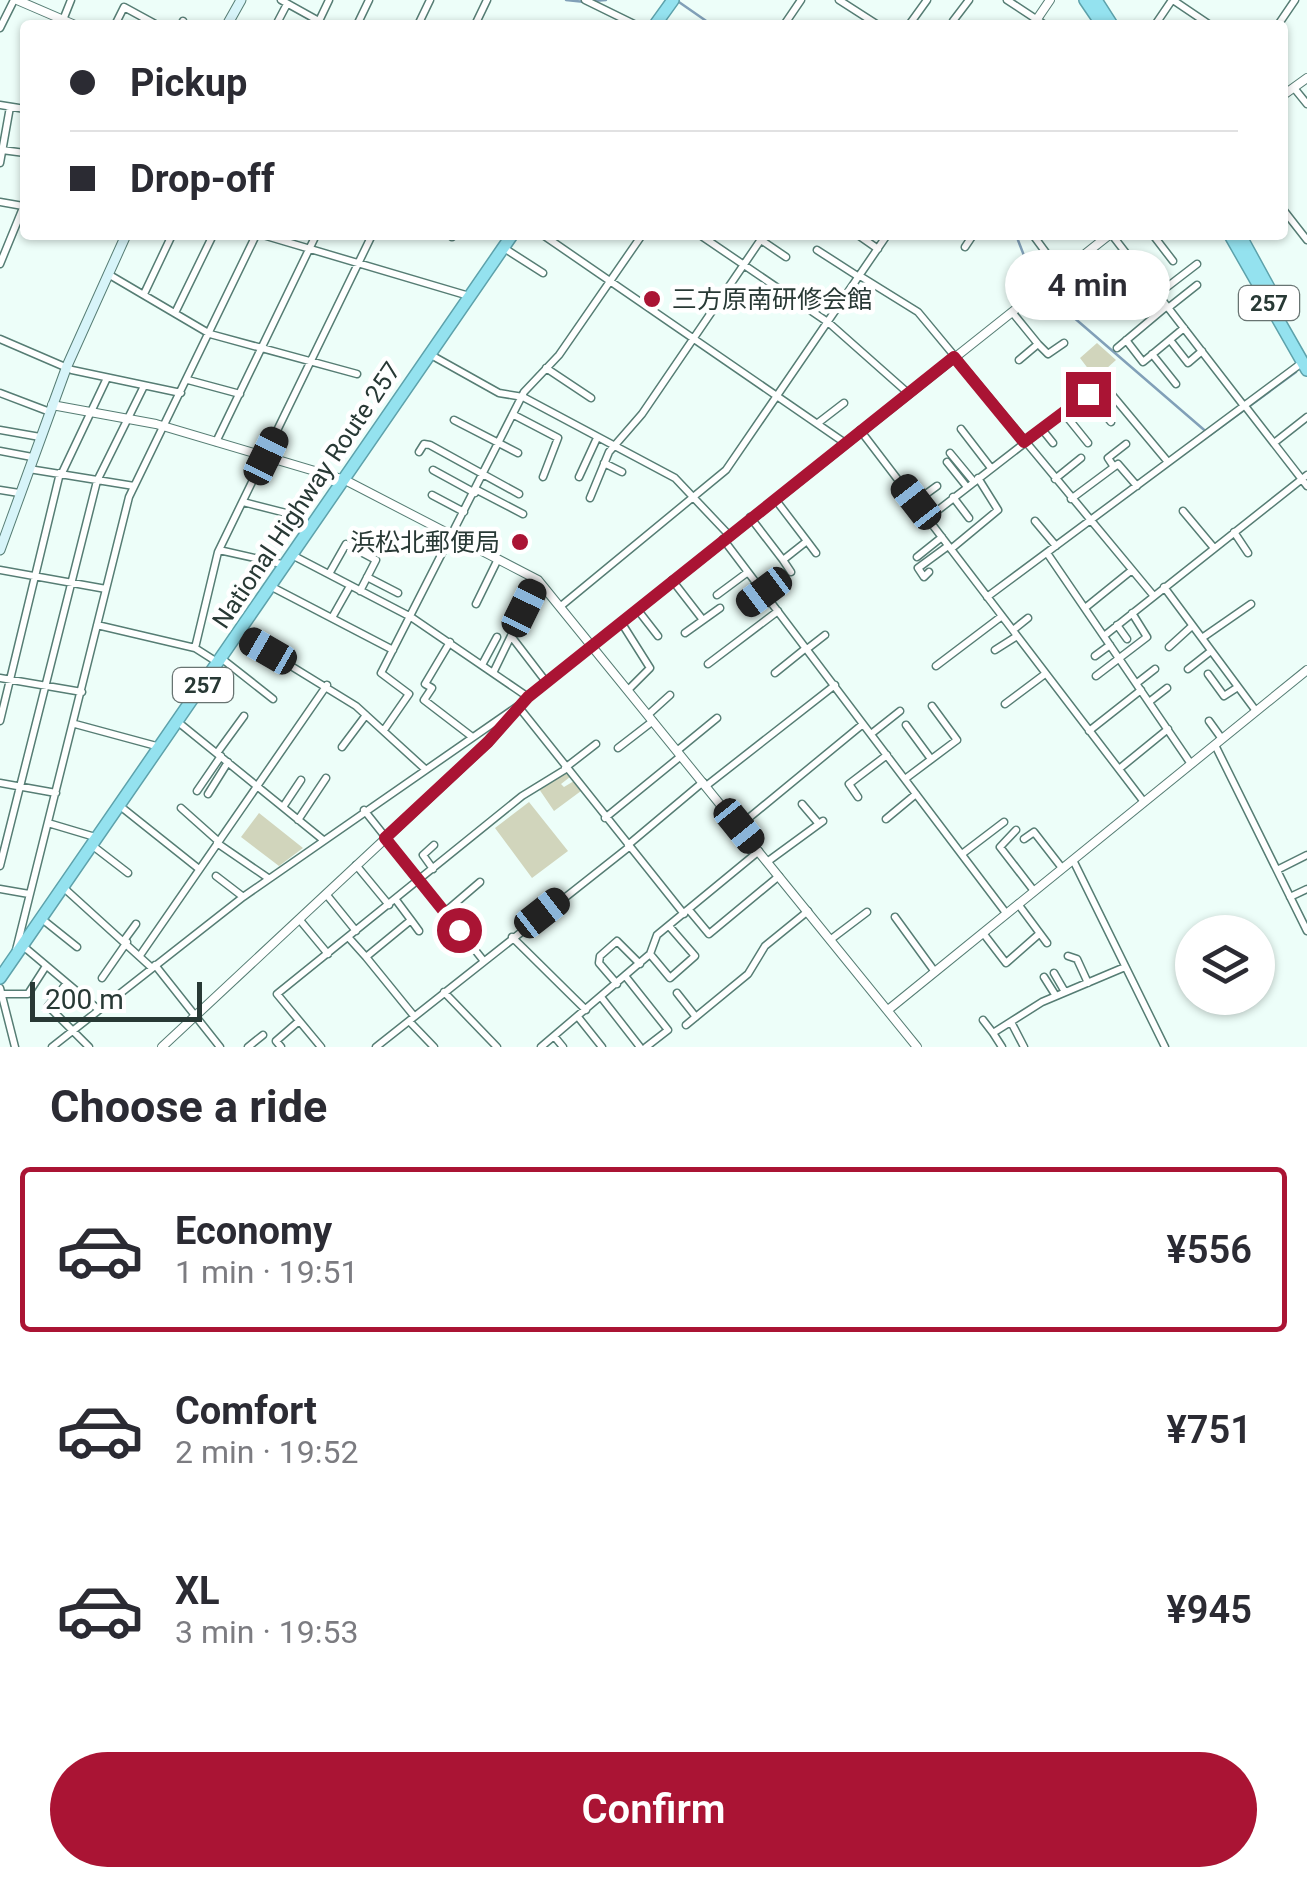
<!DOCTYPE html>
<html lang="en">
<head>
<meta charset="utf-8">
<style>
	:root { --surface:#fff; --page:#f2f2f3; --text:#2b2b33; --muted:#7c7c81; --line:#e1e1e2; --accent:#aa1434 }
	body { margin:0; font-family:Roboto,"Noto Sans JP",sans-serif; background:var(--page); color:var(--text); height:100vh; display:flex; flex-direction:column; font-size:38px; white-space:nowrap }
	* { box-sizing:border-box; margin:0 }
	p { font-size:32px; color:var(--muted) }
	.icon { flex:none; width:55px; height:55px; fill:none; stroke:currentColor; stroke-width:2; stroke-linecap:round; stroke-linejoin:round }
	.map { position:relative; height:1047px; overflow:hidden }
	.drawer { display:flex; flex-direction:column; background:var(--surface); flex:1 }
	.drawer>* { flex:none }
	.guide { position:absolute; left:20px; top:20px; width:1268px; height:220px; border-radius:10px; box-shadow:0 2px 8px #0004; display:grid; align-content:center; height:220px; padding:0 50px; background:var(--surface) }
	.fabs { position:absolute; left:1175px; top:915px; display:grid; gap:20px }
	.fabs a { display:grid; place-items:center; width:100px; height:100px; border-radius:50%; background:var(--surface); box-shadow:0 2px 8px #0004; font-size:50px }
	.scale { position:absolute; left:30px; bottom:25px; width:172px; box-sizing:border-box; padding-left:10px; border:5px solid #283935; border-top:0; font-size:28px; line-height:35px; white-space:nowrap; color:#283935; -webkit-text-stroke:8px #fff; paint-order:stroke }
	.end { position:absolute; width:45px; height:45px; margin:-22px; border:12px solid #aa1434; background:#fff; box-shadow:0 0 0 5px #fff }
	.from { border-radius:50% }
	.bubble { position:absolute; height:70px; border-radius:35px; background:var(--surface); box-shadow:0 2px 8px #0004; font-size:32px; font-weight:600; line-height:70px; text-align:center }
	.car { position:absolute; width:30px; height:60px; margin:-30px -15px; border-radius:12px; box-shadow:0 0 8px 2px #0007; background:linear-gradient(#222 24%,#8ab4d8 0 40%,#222 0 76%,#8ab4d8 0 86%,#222 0) }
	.guide b { display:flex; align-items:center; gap:35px; height:95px; font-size:38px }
	.guide b+b { border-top:2px solid var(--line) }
	.guide i { width:25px; height:25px; background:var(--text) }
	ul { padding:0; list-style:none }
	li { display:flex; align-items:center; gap:30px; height:165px; margin:0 20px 15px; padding:0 30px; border:5px solid transparent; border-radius:10px }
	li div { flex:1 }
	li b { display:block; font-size:38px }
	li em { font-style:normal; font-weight:600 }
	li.active { border-color:var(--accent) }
	li>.icon { width:90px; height:90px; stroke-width:1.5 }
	h2 { padding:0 50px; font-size:45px; line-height:120px }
	.primary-button { display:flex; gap:20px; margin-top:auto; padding:20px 50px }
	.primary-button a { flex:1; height:115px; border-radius:60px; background:var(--accent); color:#fff; font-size:40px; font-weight:600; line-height:115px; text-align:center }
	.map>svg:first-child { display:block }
	.green { fill:#d1d5bc }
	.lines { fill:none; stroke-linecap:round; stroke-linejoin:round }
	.stream { stroke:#81a0b8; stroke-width:2.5 }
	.minor-casing { stroke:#567d74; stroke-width:9 }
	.tertiary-casing { stroke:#567d74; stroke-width:10 }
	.secondary-casing { stroke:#567d74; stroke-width:11 }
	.trunk-casing { stroke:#5da2ab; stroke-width:14 }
	.minor { stroke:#fff; stroke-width:6 }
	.tertiary { stroke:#fff; stroke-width:8 }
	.secondary { stroke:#d7f4f9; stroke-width:9 }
	.trunk { stroke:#94e2ef; stroke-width:11 }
	.route { stroke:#aa1434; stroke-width:12 }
	.poi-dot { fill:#aa1434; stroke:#fff; stroke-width:4 }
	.labels { text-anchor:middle; stroke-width:9; stroke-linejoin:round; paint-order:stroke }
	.shield { fill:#fff; stroke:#687472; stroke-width:2.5 }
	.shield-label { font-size:22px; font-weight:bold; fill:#283935 }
	.poi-label { font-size:25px; fill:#283935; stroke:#fff; text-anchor:start }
	.street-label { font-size:25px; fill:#283935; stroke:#fff }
</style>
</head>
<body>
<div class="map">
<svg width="1307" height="1047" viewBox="0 0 1307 1047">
	<rect width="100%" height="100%" fill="#edfef9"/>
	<path class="green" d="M1097,343L1116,360L1106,369L1114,380L1107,386L1099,383L1080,358Z
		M565,771L570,777L561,784L564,787L574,781L581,791L554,811L539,789Z
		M529,802L568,851L532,878L495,828Z
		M259,813L303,848L279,866L241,837Z"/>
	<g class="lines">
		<path class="stream" d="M566,0L585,2
			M676,0L712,25
			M593,1L606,0
			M1016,235L1030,271L1050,297L1210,435L1296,372"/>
		<defs>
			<path id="minor" d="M281,0L326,25
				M585,0L636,25
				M839,0L878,25
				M1007,0L1045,25
				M1173,0L1210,25
				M63,20L71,0
				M319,21L329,0
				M953,21L969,0
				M115,25L124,7L157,25
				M181,25L183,21
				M276,25L287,4
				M357,25L369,0
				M418,25L430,0
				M475,25L487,0
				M784,25L801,0
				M909,25L927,0
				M1155,25L1172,0
				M1278,25L1295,0
				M0,28L14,0
				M1294,88L1307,104
				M0,105L25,109
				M2,150L25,153
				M0,163L10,107
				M0,202L23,206
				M1282,208L1307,240
				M263,235L469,296
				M450,235L452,237
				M543,235L845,443
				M700,235L829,323L908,393
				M858,235L878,249
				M1033,235L1061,273
				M1112,235L1244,406
				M1153,235L1173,261
				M761,240L786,257
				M965,247L973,235
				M504,248L543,273
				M817,250L859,277
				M0,264L25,203
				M108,274L210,334L357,374
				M860,276L918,312L1153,595
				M144,294L172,235
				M1158,294L1197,264
				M1168,308L1197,285
				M1012,312L1038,344L1019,360
				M175,313L213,235
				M0,339L72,370L181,393
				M1126,340L1143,362L1184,328
				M1170,340L1188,363L1202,351
				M1038,344L1048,354L1064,343
				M1117,348L1167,306
				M1152,354L1176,384
				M431,355L499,393L523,397L675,478L728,534
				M546,368L591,398
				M188,380L240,394
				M0,393L50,412
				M1088,394L1111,422
				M1245,406L1307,486
				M1063,412L1088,443
				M514,415L558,438L543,477
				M454,420L518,453
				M818,423L844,403
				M1041,428L1053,443
				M961,429L991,468
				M0,430L40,437
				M860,430L1144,802
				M216,442L316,235
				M1274,443L1307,417
				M0,451L32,457
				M419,452L424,444L430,445L519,494
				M950,453L974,482
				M947,462L967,487
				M604,463L622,472
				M1114,467L1108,458L1126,444
				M29,469L134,486
				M433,470L475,493
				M62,473L107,378
				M579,477L597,438
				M1055,479L1081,458
				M0,490L19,493
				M477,490L523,514
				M432,495L464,512
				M953,497L969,518
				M590,498L609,452L642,414L764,235
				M1071,499L1118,464L1137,486
				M243,502L290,514
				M915,502L937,486
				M1183,511L1214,548
				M750,517L783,560L807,541L775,499
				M928,518L1102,383L1168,462
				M1035,521L1056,546
				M1234,532L1248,553
				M723,539L1006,913
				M807,541L816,553
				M951,549L998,510L978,478
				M219,550L286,565
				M1047,553L1191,764
				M292,555L411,617L528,697
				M917,557L942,537
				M783,560L791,572
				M0,570L106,589
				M929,572L924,577L918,568L948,546
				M329,574L346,544L376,560L360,591
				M367,577L398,593
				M672,580L703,620
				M272,587L393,650
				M1164,587L1256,711
				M717,595L748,572
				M987,597L1303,362
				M476,604L498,559
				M746,605L764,592
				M561,606L726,470L887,235
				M1085,608L1132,570
				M637,609L658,636
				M333,616L350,586
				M621,622L650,668L629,689
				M97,625L195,648L217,662
				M1117,625L1127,639
				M1013,630L1028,618
				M685,633L720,608
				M239,634L356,706L425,769
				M511,636L547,683
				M1104,636L1307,475
				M1202,638L1251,604
				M450,642L425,684L432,688L424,700L471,736
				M1169,647L1192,626
				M195,648L218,552L372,235
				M807,649L825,635
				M995,650L1017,636
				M1095,656L1110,645
				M221,658L273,699
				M483,663L497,637
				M708,664L778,611
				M936,666L1002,616
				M1188,669L1211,651
				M494,671L538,580
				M775,673L806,648
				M1208,674L1224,696L1238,687
				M1096,676L1147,637L1132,613
				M0,678L82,692
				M1137,683L1155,669
				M1149,702L1167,688
				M1005,704L1045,674
				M649,714L670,695
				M0,721L60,473
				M1209,721L1222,739
				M178,722L322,839
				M75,724L160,747
				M906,725L931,759
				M384,730L409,694L381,673L524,392L559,355L642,235
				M1089,731L1141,690
				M871,734L900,711
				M1215,745L1307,931
				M342,747L366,715
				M618,748L653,721
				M678,750L717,718
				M217,753L244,716
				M565,768L596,744
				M1119,769L1168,729
				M905,779L957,740L932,706
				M0,783L56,793
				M706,786L835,685
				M197,791L221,756
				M208,794L228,762
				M858,797L849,784L887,755
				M802,804L819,824
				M120,806L199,869
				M283,807L301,780
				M181,808L218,841
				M364,810L483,960
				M605,818L681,756
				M886,819L916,794
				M298,820L326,778
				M48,823L95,837
				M739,826L863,724
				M1016,830L1000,847L1034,891
				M1024,839L1034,832L1062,868
				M217,843L268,878
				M628,845L703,782
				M93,846L128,873
				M962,854L1004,822
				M1073,860L1165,1047
				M767,862L823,821
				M356,865L389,905
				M0,866L97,481L144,386
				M433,869L423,855L434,845
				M1277,870L1307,855
				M216,876L242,896
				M64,888L152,968
				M0,889L29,894
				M326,894L356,931
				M1290,897L1307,889
				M1018,904L1047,943
				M689,910L709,934L779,876
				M445,912L480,882
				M895,917L935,972
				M42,919L77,947
				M299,919L328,954
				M411,920L419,931
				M983,933L1006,963L1039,934
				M512,937L586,1010
				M349,938L366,957L411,920L396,900
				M125,939L136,924
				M830,940L867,912
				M23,946L99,1010
				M16,950L129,497L256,235
				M141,954L327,685
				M650,954L670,978L695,956L669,926
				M1068,956L1077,959L1088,983
				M366,957L414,1016
				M155,965L220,1047
				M1054,973L1065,992
				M626,977L668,1030L646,1047
				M1044,977L1056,996
				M102,978L127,942
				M67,983L48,1006L89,1047
				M617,984L599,963L600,956L617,941L640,964
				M0,988L15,1047
				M444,992L497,1047
				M677,993L696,1017
				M2,994H28L46,966
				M601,997L640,1047
				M578,1017L602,1047
				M983,1020L993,1033L1042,1002L1125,967
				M409,1021L434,1047
				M1011,1022L1024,1047
				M686,1025L748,974L765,946L808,911
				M993,1033L1002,1047
				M554,1036L563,1047
				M52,1047L243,897L518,706L684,914
				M248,1047L263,1035
				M281,1047L276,1041L299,1021
				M321,1047L277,994L522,796L566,769
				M376,1047L629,847
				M541,1047L650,954L657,935L759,851"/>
			<path id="tertiary" d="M17,0L75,25
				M1033,25L1050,0
				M1282,96L1307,78
				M52,405L156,424L345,480L538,580L917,1047
				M888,1010L1307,670
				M162,1047L489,742L528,697L1109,235"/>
			<path id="secondary" d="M227,25L241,0
				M0,550L67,366L126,235"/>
			<path id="trunk" d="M1085,0L1102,25
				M1096,0L1112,25
				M655,25L673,0
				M1230,235L1307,370
				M1240,235L1269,288
				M0,978L512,235"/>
		</defs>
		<use href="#minor" class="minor-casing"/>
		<use href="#tertiary" class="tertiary-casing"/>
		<use href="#secondary" class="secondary-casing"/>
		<use href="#trunk" class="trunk-casing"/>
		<use href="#minor" class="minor"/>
		<use href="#tertiary" class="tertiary"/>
		<use href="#secondary" class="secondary"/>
		<use href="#trunk" class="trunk"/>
	</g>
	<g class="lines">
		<path class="route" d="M459,930L385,838L488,742L528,697L954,357L1024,442L1088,394"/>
	</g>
	<g class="poi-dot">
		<circle cx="652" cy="299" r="10"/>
		<circle cx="520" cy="542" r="10"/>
	</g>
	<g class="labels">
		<g class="shield">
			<rect x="1239" y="286" width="60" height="34" rx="8"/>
			<rect x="173" y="668" width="60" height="34" rx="8"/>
		</g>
		<g class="shield-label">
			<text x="1269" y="311">257</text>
			<text x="203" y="693">257</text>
		</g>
		<g class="poi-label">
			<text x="672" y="308">三方原南研修会館</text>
			<text x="500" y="551" text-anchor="end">浜松北郵便局</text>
		</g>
		<g class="street-label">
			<text transform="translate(306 495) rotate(-56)" y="9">National Highway Route 257</text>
		</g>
	</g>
</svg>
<div class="fabs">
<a><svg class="icon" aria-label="layers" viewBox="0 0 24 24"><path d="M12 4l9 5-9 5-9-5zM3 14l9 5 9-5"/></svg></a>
</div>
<div class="scale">200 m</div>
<i class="end from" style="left:459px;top:930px"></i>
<i class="end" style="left:1088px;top:394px"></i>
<div class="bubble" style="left:1005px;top:250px;width:165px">4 min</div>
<i class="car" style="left:266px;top:456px;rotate:26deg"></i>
<i class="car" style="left:916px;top:502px;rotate:322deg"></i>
<i class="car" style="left:764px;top:592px;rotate:233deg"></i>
<i class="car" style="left:524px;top:608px;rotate:26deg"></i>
<i class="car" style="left:268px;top:651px;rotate:300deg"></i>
<i class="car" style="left:739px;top:826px;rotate:141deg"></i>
<i class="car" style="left:542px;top:913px;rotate:52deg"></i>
<div class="guide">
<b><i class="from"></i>Pickup</b>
<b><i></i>Drop-off</b>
</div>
</div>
<section class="drawer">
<h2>Choose a ride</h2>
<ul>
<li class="active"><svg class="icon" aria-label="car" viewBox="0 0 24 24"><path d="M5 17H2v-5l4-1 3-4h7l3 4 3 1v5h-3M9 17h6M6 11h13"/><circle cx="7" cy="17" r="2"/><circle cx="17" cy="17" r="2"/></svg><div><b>Economy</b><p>1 min · 19:51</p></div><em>¥556</em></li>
<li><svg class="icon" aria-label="car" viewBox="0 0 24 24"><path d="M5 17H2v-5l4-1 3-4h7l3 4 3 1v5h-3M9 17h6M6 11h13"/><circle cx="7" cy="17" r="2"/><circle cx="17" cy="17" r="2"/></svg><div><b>Comfort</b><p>2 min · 19:52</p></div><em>¥751</em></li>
<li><svg class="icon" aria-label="car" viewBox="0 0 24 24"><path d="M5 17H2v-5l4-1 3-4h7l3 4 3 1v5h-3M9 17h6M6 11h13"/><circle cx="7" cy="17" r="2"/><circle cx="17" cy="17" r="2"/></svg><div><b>XL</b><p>3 min · 19:53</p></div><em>¥945</em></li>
</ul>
<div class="primary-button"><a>Confirm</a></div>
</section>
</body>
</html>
